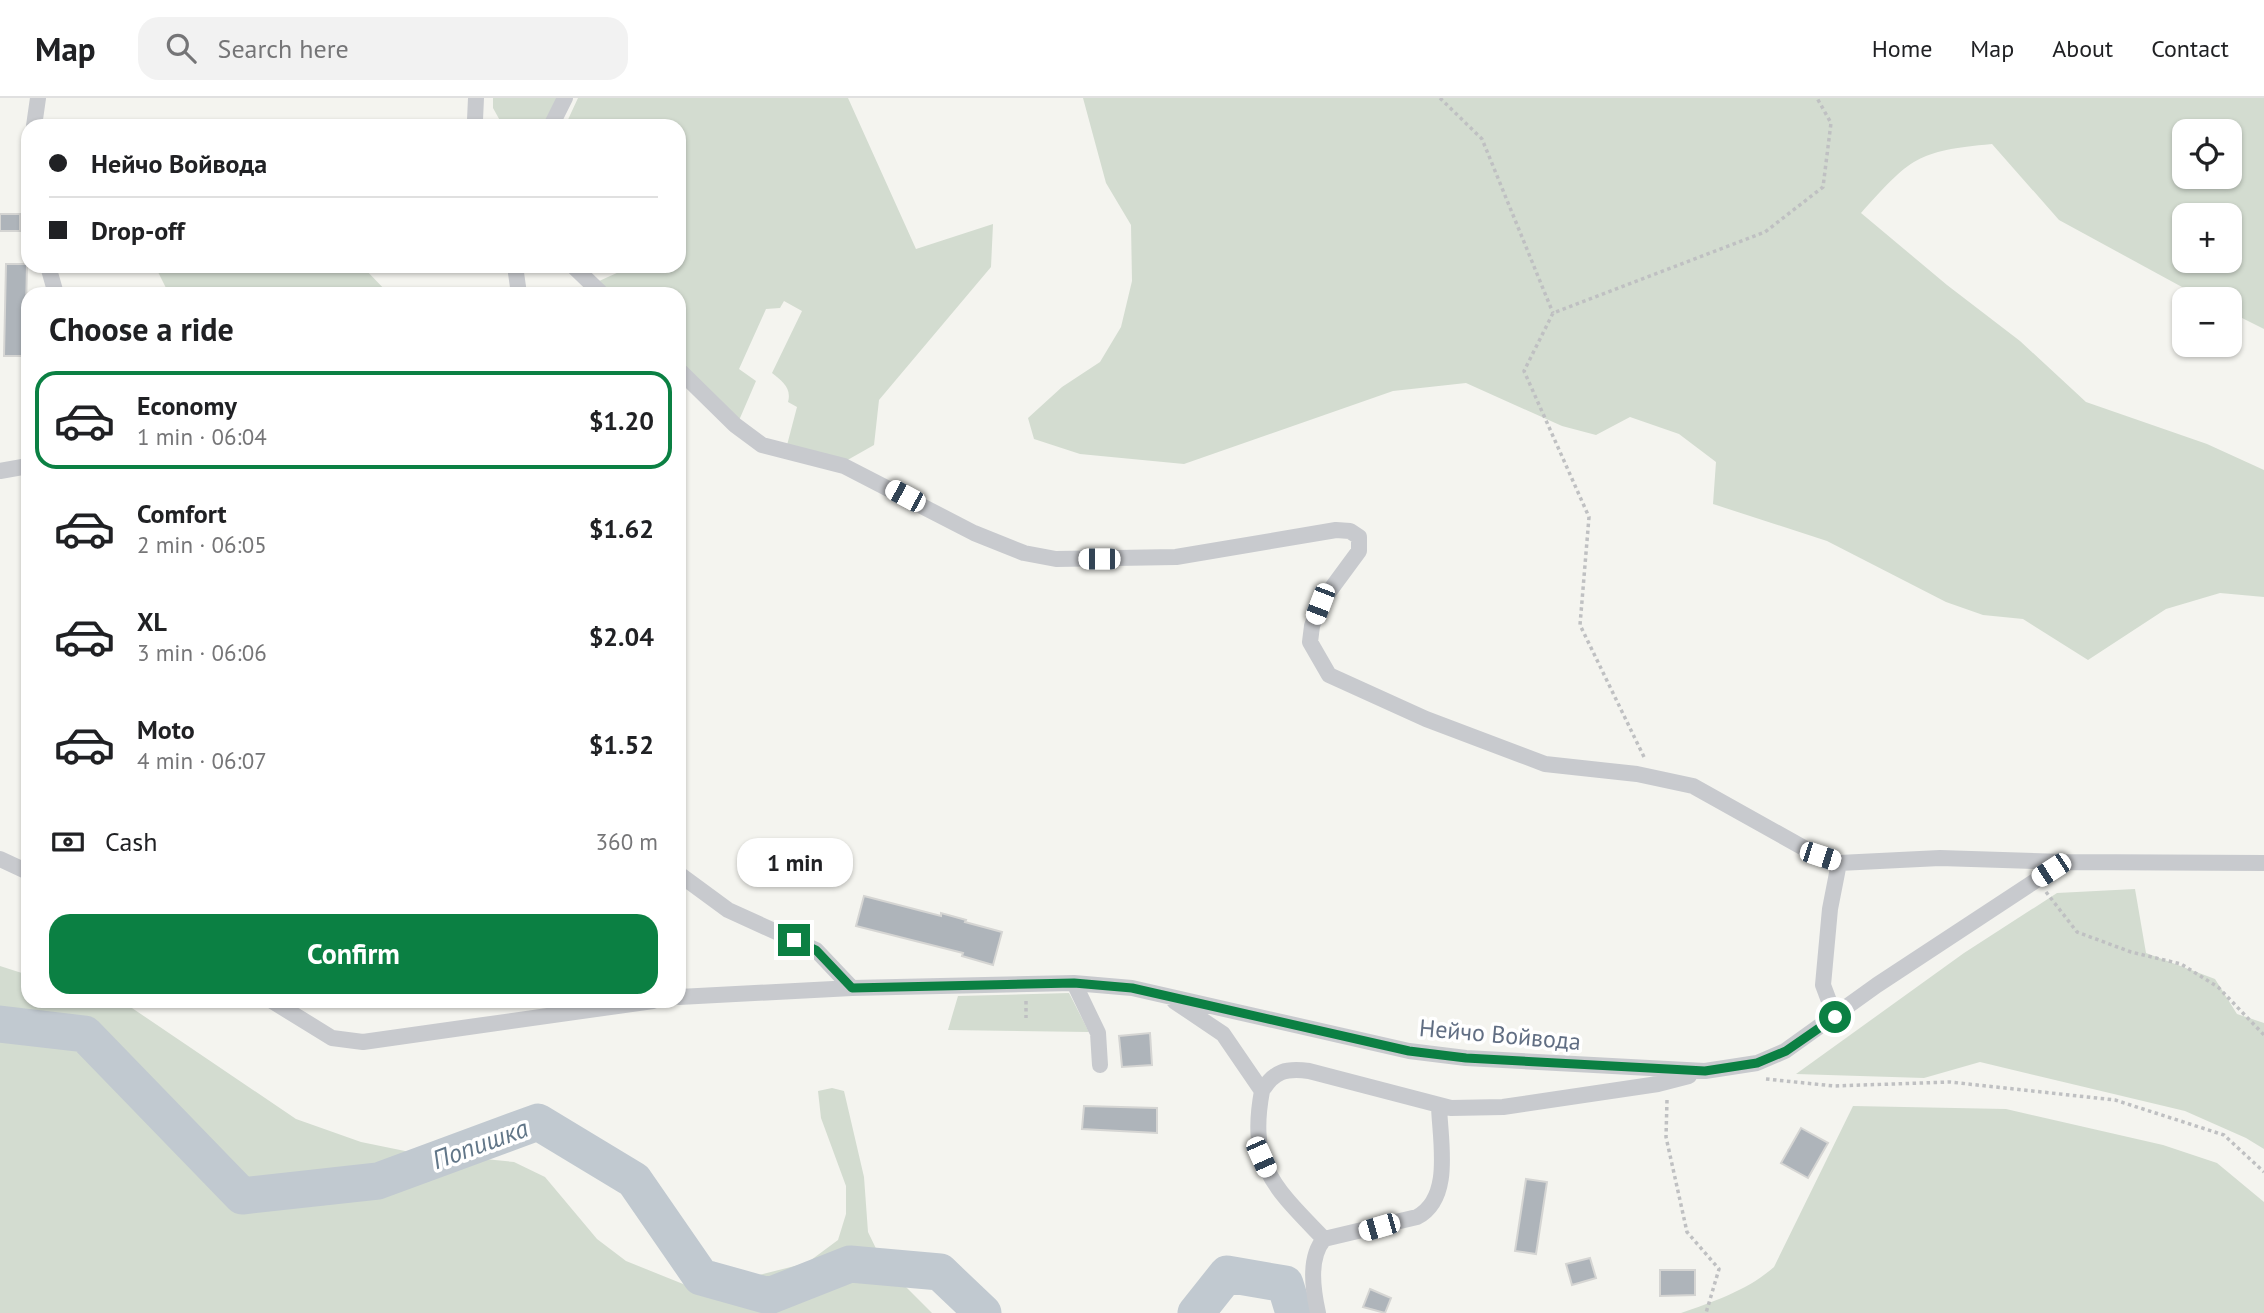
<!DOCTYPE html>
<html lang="en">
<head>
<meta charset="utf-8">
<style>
	:root { --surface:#fff; --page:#f2f2f2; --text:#202124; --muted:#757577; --line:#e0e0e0; --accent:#0b8043 }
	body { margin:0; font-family:"PT Sans",sans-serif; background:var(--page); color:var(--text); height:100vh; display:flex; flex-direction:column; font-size:26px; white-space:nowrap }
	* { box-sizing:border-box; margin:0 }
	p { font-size:23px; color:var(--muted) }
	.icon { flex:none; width:38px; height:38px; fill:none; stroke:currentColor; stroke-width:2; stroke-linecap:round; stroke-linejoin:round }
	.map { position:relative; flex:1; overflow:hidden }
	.details { position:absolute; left:21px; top:189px; width:665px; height:721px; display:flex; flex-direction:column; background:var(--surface); border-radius:21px; box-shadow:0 2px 5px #0004 }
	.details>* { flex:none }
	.hud { position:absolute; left:21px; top:21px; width:665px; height:154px; border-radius:21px; box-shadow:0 2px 5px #0004; display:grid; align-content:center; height:154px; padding:0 28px; background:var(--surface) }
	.controls { position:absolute; left:2172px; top:21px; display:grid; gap:14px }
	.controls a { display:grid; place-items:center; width:70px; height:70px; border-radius:14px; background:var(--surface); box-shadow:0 2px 5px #0004; font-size:35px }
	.end { position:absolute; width:32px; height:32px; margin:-16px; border:9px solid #0b8043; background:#fff; box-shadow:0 0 0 4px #fff }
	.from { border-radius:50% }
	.bubble { position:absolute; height:49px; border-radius:21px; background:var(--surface); box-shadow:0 2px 5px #0004; font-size:23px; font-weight:700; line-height:49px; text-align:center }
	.car { position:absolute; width:21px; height:42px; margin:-21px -10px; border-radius:9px; box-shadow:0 0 5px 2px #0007; background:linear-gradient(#fff 24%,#345 0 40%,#fff 0 76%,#345 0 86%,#fff 0) }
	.hud b { display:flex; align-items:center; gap:24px; height:66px; font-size:26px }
	.hud b+b { border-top:2px solid var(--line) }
	.hud i { width:18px; height:18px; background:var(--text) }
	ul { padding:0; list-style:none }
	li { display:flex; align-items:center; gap:21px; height:98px; margin:0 14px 10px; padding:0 14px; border:4px solid transparent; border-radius:21px }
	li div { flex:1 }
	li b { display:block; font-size:26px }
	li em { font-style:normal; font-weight:700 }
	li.current { border-color:var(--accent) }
	li>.icon { width:63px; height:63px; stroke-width:1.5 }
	h2 { padding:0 28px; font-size:32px; line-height:84px }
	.pay { display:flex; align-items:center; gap:18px; height:77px; padding:0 28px; font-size:26px }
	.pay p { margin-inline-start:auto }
	.action { display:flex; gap:14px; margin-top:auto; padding:14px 28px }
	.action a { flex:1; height:80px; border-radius:21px; background:var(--accent); color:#fff; font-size:28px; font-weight:700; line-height:80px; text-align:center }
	header { display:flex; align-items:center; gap:42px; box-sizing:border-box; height:98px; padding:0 35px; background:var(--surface); border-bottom:2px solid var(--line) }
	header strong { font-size:33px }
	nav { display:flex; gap:38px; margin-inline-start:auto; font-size:24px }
	.search { width:490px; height:63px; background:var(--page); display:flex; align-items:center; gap:18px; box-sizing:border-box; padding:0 24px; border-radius:21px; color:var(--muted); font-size:26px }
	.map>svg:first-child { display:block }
	.green { fill:#d3dcd0; fill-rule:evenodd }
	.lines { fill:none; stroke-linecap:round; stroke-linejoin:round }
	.river { stroke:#c1c9d0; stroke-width:37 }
	.building { fill:#aeb4ba; stroke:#d5d5d3; stroke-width:2 }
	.path { stroke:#bfc0c2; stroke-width:3.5; stroke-dasharray:3.5 3.5; stroke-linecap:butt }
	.street { stroke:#c8cace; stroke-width:16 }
	.route { stroke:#0b8043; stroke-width:9 }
	.labels { text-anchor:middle; stroke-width:7; stroke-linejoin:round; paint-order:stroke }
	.street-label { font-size:24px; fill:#616e83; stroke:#fff }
	.water-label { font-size:26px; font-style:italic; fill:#617688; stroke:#fff }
</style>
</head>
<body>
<header>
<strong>Map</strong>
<div class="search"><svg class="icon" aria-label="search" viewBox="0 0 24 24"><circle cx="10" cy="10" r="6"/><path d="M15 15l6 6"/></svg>Search here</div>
<nav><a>Home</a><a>Map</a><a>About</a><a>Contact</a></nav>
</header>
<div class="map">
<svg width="2264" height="1215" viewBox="0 0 2264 1215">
	<rect width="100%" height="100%" fill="#f4f4ef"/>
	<path class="green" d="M493,0H567L554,28H503L493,10Z
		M578,0H848L916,151L993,126L991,169L879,302L874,347L844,364L786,351L797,309L788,304C792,290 782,283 772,275L802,213L784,203L780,210L766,211L739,271L756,283L737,327L679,276V196H608L597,184L632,168H679V28H565Z
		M1083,0H2264V231L2230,214V201H2204L2059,122L1992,46C1916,53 1911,60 1861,115L1947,187L2020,243L2086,304L2207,346L2264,372V499L2220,495L2166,511L2088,562L2023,521L1983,517L1946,504L1827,443L1713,406L1716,364L1679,336L1630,319L1596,337L1562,328L1466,285L1393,293L1184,366L1080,356L1034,341L1028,320L1062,289L1100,264L1121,229L1132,183L1131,127L1106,85ZM2184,33H2230V79H2184ZM2184,117H2230V163H2184Z
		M155,168H362L389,196H169Z
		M2135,791L2146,855L2215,881L2237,916L2264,925V1051L2246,1040L2185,1013L1980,964L1924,980L1796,976L1964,855L2057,795Z
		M0,868L28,877V903H113L129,908L296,1021L361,1044L405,1053L514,1064L545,1079L597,1141L626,1163L698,1192L807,1165L838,1142L846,1116V1088L821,1020L818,993L832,990L844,993L864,1079L868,1134L884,1167L932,1215H0Z
		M1069,895L1089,934L948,932L958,898Z
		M1853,1008L2006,1011L2163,1047L2217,1065L2264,1104V1215H1681C1713,1204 1748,1192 1774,1169Z"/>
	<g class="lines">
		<path class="river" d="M0,926L85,936L242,1098L378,1083L538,1024L634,1082L701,1179L769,1198L850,1166L940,1174L983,1215
			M1196,1215L1227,1176L1285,1186L1294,1215"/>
	</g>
	<path class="building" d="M0,116H20V133H0Z
		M6,166H27L25,258H4Z
		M864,798L941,818V815L966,822L965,824L1002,834L993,867L962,858L963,855L856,828Z
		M1150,935L1152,967L1122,969L1119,938Z
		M1084,1008L1157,1010V1035L1082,1031Z
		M1801,1030L1828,1045L1808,1080L1781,1065Z
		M1526,1081L1547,1084L1536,1156L1515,1153Z
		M1590,1160L1596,1180L1572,1187L1566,1166Z
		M1660,1172H1695V1197L1660,1198Z
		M1370,1191L1391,1200L1385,1215L1363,1209Z"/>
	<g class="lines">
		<path class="path" d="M1440,0L1482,41L1553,215
			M1644,659L1580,527L1589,419L1524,273L1553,215L1765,134L1823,89L1831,25L1817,0
			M2046,794L2077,834L2131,854L2181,866L2218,889L2264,937
			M1026,903V920
			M1766,981L1834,988L1950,984L2115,1002L2224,1037L2264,1074
			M1667,1002L1666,1039L1687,1134L1719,1171L1706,1215"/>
		<path class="street" d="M476,0L475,22L478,28
			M34,28L38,0
			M551,28L565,0
			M48,168L56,196
			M515,168L519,196
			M573,168L602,196
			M679,272L735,327L762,347L844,368L974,435L1024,455L1056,461L1176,459L1336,432L1350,433L1359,439V453L1320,506L1312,528L1310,544L1329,577L1426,621L1545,666L1637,676L1693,688L1820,759L1839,765L1940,760L2064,764
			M0,373L28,368
			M0,761L28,774
			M679,776L728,812L816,852L852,890
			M1074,885L1098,935L1100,967
			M679,899L852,890L1074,885L1132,890L1409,953L1466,960L1705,973L1757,965L1785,953L1877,887L2064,764L2264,765
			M272,903L332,940L363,944L653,903
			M1174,903L1223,936L1262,993C1248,1068 1275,1090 1324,1141
			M1835,919L1823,887L1830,811L1839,765
			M1262,993C1274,973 1286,970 1309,973L1451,1010L1503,1009L1658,986L1689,978
			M1318,1215C1313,1192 1308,1160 1324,1141L1417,1119C1453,1100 1440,1043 1439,1008"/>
	</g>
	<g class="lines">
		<path class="route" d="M794,842L816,852L852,890L1074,885L1132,890L1409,953L1466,960L1705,973L1757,965L1786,953L1835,919"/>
	</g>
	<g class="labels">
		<g class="street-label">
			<text transform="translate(1500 937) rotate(5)" y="8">Нейчо Войвода</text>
		</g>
		<g class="water-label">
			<text transform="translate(480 1046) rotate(-20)" y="9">Попишка</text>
		</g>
	</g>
</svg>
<div class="controls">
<a><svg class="icon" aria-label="locate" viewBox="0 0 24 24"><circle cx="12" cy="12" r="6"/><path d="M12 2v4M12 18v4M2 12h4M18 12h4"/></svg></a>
<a>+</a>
<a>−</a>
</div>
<i class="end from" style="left:1835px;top:919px"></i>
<i class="end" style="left:794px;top:842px"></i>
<div class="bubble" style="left:737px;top:740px;width:116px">1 min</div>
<i class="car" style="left:905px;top:398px;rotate:298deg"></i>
<i class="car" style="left:1099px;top:461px;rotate:270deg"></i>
<i class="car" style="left:1320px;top:506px;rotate:201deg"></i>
<i class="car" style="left:1820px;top:758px;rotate:108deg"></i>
<i class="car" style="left:2051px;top:772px;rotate:237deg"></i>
<i class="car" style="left:1261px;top:1059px;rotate:156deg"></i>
<i class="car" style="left:1379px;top:1129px;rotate:254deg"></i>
<div class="hud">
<b><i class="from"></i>Нейчо Войвода</b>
<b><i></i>Drop-off</b>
</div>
<section class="details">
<h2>Choose a ride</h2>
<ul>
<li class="current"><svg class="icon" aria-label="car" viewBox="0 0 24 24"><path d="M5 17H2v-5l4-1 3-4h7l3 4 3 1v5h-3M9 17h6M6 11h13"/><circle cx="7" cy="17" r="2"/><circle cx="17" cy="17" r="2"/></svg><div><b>Economy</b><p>1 min · 06:04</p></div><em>$1.20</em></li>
<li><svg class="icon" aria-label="car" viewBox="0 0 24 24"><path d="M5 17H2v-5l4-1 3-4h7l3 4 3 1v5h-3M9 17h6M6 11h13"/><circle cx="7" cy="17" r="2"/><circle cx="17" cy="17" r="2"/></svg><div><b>Comfort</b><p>2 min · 06:05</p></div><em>$1.62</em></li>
<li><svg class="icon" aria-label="car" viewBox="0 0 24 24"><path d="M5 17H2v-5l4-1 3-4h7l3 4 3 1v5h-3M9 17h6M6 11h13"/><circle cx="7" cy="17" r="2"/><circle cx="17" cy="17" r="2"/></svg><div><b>XL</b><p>3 min · 06:06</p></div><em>$2.04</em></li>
<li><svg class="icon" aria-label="car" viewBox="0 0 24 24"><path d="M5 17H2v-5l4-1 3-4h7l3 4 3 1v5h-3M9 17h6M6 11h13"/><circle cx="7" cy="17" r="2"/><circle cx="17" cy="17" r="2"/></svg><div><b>Moto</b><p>4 min · 06:07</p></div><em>$1.52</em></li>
</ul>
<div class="pay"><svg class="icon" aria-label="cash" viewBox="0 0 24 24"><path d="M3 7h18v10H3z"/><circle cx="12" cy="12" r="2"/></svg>Cash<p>360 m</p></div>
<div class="action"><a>Confirm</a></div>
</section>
</div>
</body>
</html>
